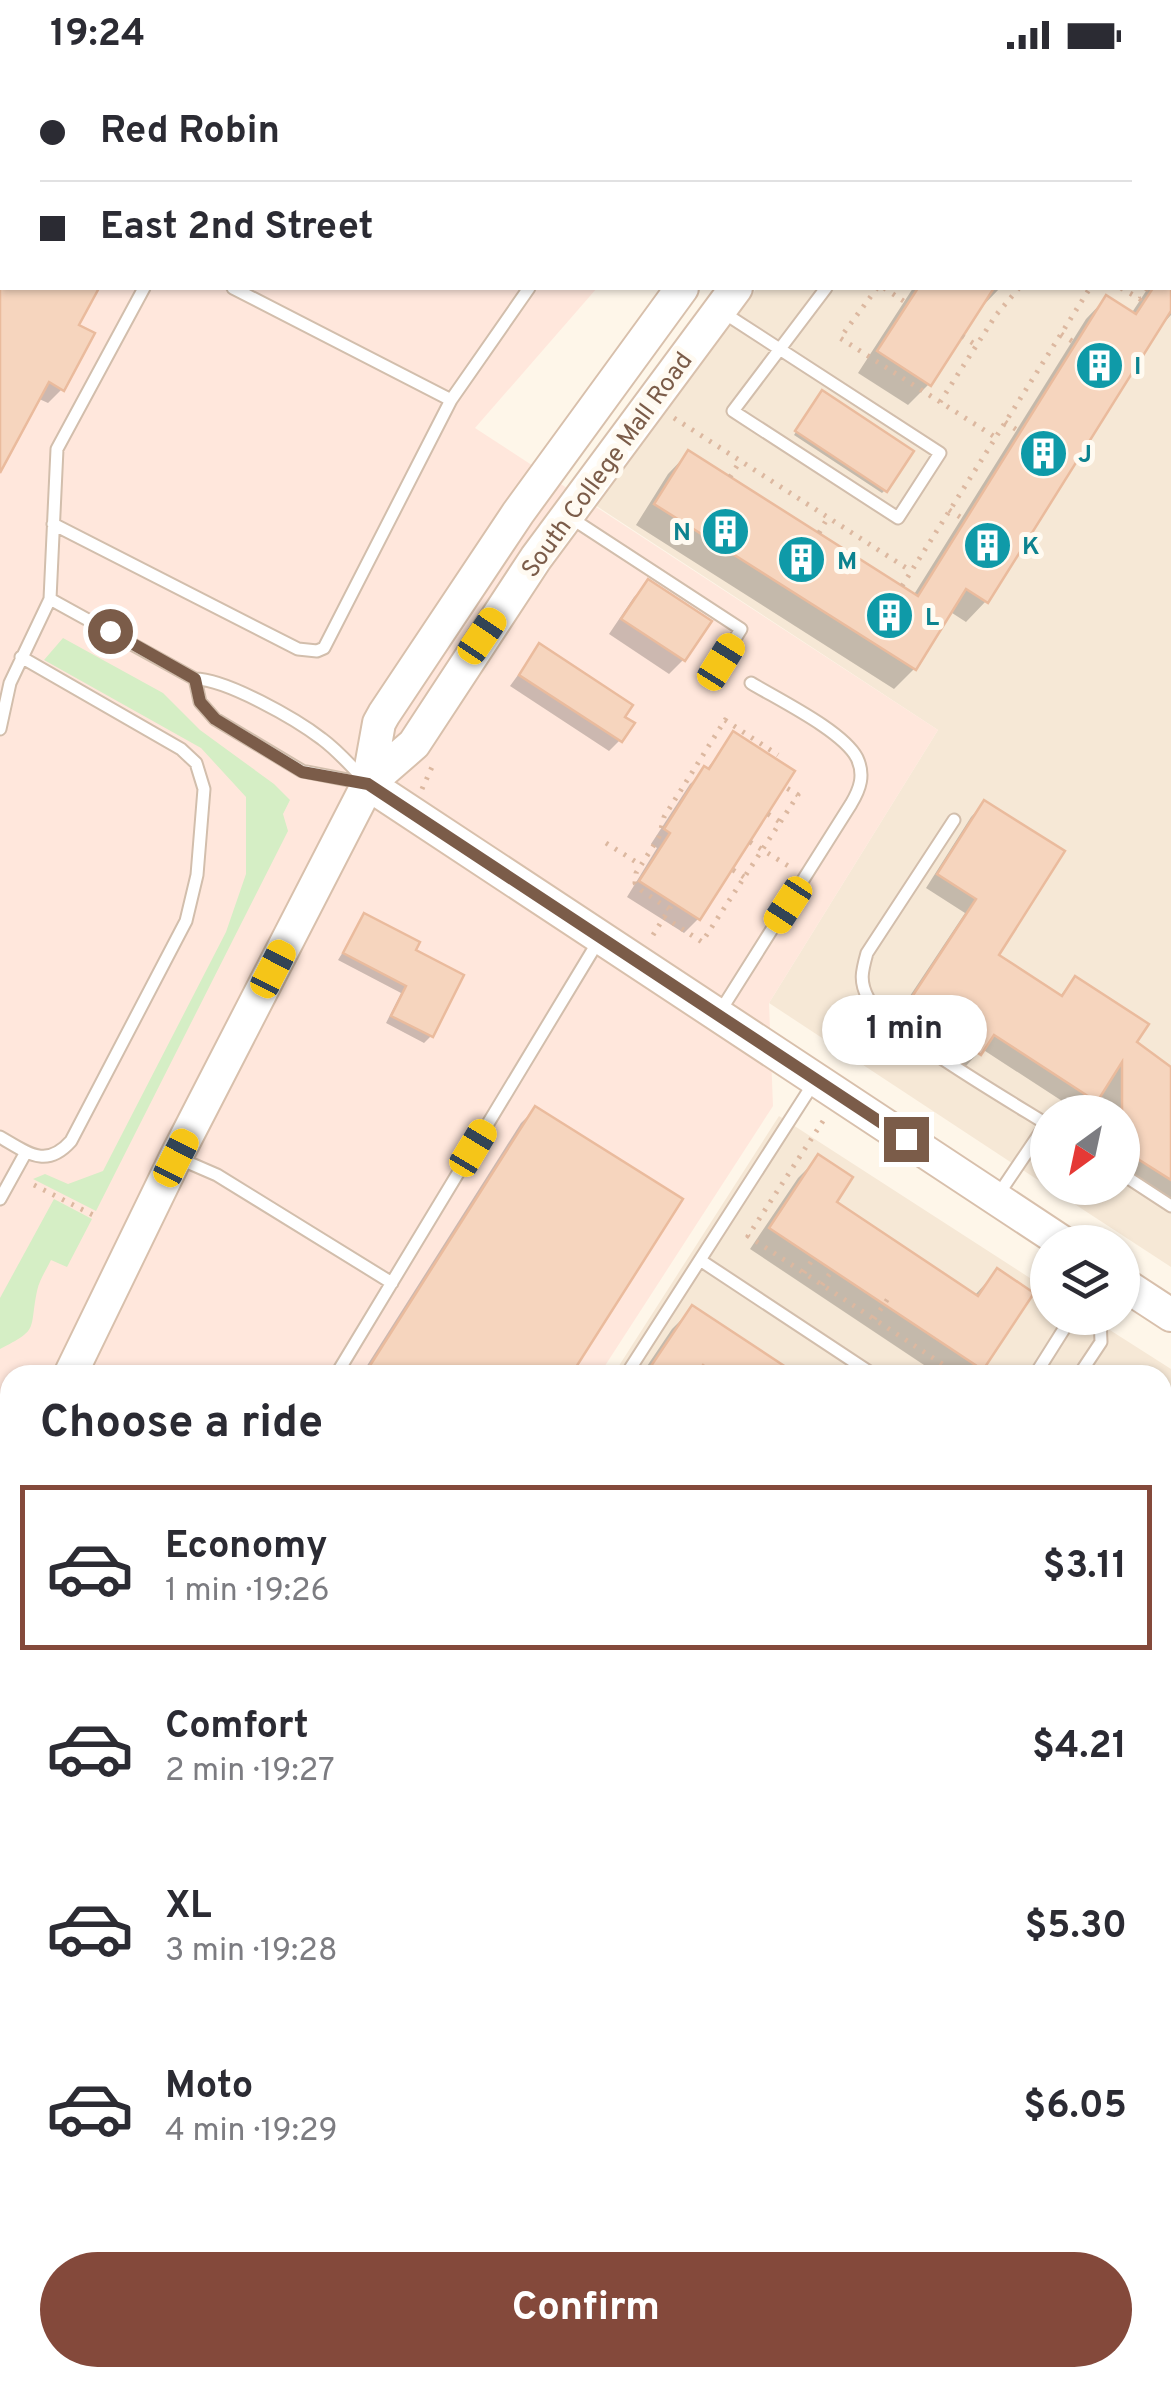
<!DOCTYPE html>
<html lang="en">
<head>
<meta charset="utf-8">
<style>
	:root { --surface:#fff; --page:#f2f2f3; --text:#2b2b33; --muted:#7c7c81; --line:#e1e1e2; --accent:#84493b }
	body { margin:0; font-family:Overpass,sans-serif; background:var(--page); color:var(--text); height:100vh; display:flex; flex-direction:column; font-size:38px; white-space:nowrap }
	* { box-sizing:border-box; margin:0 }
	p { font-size:32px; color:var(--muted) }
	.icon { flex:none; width:55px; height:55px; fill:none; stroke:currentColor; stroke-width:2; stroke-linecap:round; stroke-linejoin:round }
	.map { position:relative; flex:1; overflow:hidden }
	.details { position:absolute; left:0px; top:1295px; width:1172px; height:1022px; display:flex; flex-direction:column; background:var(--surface); border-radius:30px 30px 0 0; box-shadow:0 2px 8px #0004 }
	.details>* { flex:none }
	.guide { position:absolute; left:0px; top:0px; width:1172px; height:220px; box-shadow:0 2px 8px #0004; display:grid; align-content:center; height:220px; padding:0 40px; background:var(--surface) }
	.needle { width:65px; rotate:213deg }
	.tools { position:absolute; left:1030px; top:1025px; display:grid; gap:20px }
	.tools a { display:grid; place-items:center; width:110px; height:110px; border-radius:50%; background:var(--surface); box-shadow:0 2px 8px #0004; font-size:50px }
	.end { position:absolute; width:45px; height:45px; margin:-22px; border:12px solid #7b5c49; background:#fff; box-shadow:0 0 0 5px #fff }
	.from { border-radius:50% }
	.bubble { position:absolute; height:70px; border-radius:35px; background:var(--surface); box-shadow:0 2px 8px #0004; font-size:32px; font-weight:700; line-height:70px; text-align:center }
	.car { position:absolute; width:30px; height:60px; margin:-30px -15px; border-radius:12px; box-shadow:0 0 8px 2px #0007; background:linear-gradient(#f5c518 24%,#345 0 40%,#f5c518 0 76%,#345 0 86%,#f5c518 0) }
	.guide b { display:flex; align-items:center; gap:35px; height:95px; font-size:38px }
	.guide b+b { border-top:2px solid var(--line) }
	.guide i { width:25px; height:25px; background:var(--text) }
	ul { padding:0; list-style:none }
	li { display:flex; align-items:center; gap:30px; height:165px; margin:0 20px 15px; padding:0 20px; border:5px solid transparent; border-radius:0px }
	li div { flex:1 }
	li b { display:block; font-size:38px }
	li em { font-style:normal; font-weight:700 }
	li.selected { border-color:var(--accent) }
	li>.icon { width:90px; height:90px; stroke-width:1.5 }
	h2 { padding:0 40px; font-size:45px; line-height:120px }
	.cta { display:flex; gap:20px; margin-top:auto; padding:20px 40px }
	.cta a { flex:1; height:115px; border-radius:60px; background:var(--accent); color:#fff; font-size:40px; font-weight:700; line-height:115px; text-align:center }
	.status { display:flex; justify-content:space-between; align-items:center; height:70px; padding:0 50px; background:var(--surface); direction:ltr }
	.status svg { height:28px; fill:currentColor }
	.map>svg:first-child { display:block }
	.residential { fill:#f6e8d6 }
	.commercial { fill:#ffe7dc }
	.green { fill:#d5eec5 }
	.shadow { fill:#0003 }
	.building { fill:#f6d5be; stroke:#eabb9d; stroke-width:2.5 }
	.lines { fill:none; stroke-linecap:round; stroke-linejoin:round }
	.lane-casing { stroke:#d2beac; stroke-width:15 }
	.secondary-casing { stroke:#d8c0ac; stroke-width:36 }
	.primary-casing { stroke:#ddd5d0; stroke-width:41 }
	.path { stroke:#dcb8a0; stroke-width:5; stroke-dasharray:2.5 8; stroke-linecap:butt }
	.lane { stroke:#fff; stroke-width:11 }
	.secondary { stroke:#fff; stroke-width:32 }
	.primary { stroke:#ffdd9f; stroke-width:38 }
	.route { stroke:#7b5c49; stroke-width:12 }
	.labels { text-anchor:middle; stroke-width:10; stroke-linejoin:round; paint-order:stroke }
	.culture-label { font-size:25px; font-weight:bold; fill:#0d838f; stroke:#fffaf1; text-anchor:start }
	.street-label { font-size:25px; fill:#7b5c49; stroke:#fffaf1 }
</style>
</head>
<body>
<div class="status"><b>19:24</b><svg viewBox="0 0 49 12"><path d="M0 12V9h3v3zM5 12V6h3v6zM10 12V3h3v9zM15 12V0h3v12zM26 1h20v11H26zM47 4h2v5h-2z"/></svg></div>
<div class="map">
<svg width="1171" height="2316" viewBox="0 0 1171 2316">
	<rect width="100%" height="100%" fill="#fef6e9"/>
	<path class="residential" d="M920,0H1171V1197L1050,1118H1122V1042H1048L1047,1116L769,933L938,660L595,435L757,218H1170V2H918Z
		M779,1046L1047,1219L1048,1248H1091L1171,1299V1813L1163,1826L1162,1305H613Z"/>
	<path class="commercial" d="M0,0H787L2,2V218H597L475,358L938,660L769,933L773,1036L599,1305H10V2308H1162L1163,2033L1171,2039V2316H0Z
		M1171,1813V1963L1163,1957L1162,1826Z"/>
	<path class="green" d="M63,568L163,623L200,660L274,714L290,730L283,744L288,761L96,1141L33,1109L45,1104L68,1114L103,1101L226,862L246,804V727L201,678L44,590Z
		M54,1129L92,1149L67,1197L51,1190C46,1200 39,1211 37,1221C29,1260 40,1259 0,1279V1228Z"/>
	<path class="shadow" d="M1072,0H1151L1071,2Z
		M1171,115V170L1170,169Z
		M0,125L2,218H96L76,256L62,319L48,333L37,328L0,392Z
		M1171,182V245L1159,258L986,531L966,552L949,541L914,599L894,619L636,455L668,404L688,383L913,526L1086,249L1106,228L1131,244L1148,218H1170Z
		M913,218H1000L976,243L929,314L908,335L858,303Z
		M820,325L885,420L882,423L794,365Z
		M648,513L683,590L669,604L609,564L634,527Z
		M539,576L622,647L620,670L609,681L510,616Z
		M734,665L698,849L684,863L627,827L657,778L651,774L690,714L706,700Z
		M984,733L996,886L1059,927L1075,909L1134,972L1171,1000V1132L1122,1101V1042H1079L982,979L965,997L894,950L965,843L926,818L971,747Z
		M365,846L412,881L431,966L424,973L386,953L401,923L338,890Z
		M535,1039L568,1305H361L521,1053Z
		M819,1087L833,1133L974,1226L997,1201L981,1299L975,1305H939L750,1179L798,1108Z
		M693,1238L793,1305H641L672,1259Z
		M1138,1295L1153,1305H1128Z
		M1162,1348L1171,1354V1498L1162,1493Z
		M1162,1548L1171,1553V1638L1162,1632Z
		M1162,2071L1171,2077V2299L1162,2307Z"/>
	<path class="building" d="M0,218H99L79,255L95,263L64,321L49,312L0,403Z
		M918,218H994L931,316L877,281Z
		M1153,218H1171V241L988,533L966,519L916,600L654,434L688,380L918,526L1106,225L1136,244Z
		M822,320L914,381L887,422L795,361Z
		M648,509L712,551L685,591L621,549Z
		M539,573L633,635L625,647L635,653L622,672L519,605Z
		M733,661L795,701L700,850L639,811L670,763L664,759L704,696L709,699Z
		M984,730L1065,781L999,885L1062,926L1075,906L1149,954L1137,972L1171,997V1110L1122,1079V992L1097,1032L994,965L981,985L906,936L976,829L937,804Z
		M364,843L420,872L416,880L464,905L433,967L391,946L406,916L343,883Z
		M535,1036L683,1129L571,1305H364Z
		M818,1084L853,1107L837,1132L978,1226L997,1198L1034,1223L983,1300L769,1158Z
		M692,1235L798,1305H717L703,1295L696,1305H645Z"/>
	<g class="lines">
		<defs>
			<path id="lane" d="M220,0L224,2
				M661,0L662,2
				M270,2L272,0
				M987,2L989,0
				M0,94L2,95
				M233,218L451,330
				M724,243C796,289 868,336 940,383L898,448L733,341L826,218
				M571,448L741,559L712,606
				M53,454L298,579L317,581L324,578L451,330L529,218
				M50,529L195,609C226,609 296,649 322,669C337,680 349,694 362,707
				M195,609L200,632L215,649L302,701L364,713
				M0,659L10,613L50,529L57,379L144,218
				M954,750L867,883C862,901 859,911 868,928C883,957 1013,1033 1048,1055
				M721,940L851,734C860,719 865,705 857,688C843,661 779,630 751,613
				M0,1067C28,1083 46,1099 71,1071L186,851L197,805L204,719L196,693L181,679L21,587
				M180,1089L217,1105L392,1213
				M1122,1104L1171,1136
				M998,1125L1046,1054
				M0,1129L26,1082
				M700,1190L874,1305
				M336,1305L599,870
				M626,1305L813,1014
				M1035,1305L1069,1251L1079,1248
				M1079,1305L1101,1272L1100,1248
				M1162,1494L1171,1499
				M0,1550L10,1559
				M0,1587L10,1593
				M0,1652L10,1632
				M1162,1803L1171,1790
				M0,1816L10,1797
				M0,1915L10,1909
				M1169,1916L1171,1912
				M0,1984L10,1991
				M1162,2024L1171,2029
				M0,2049H10
				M0,2157L10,2142
				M288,2308L301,2316
				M535,2308L548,2316
				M1153,2308L1166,2316
				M37,2316L43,2308
				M683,2316L688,2308"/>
			<path id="secondary" d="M838,2L840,0
				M892,2L894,0
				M368,714L1062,1172
				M368,714L414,674L536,488L736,218
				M1122,1213L1171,1245
				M70,1305L176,1087L368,714L379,653L384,644L518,443L682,218
				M0,1407L10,1394
				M0,1524L10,1502"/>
			<path id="primary" d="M0,2215L10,2223
				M0,2260L10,2261
				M114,2308L128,2316"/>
		</defs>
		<use href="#lane" class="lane-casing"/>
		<use href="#secondary" class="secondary-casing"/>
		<use href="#primary" class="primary-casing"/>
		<path class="path" d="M1153,1L1156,2
			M927,2L929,0
			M1037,2L1039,0
			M1166,2L1167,0
			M1170,90L1171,88
			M1170,155L1171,156
			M1170,181L1171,179
			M877,218L840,268L995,367
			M884,218L908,234
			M1121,218L1140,229L1147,218
			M1061,264L1075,273
			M962,266L976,275
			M940,332L996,245L1019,218
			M674,348L911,501
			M1005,352L1020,362
			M730,407L740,391
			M949,440L965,450
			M819,463L828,447
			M902,516L1090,218
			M422,719L432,697
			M768,744L780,752
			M750,772L790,797
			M606,773L641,795
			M733,800L744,807
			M669,839L641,820L635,813L636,803L659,767L664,747L725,650L778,685
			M664,847L702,872L798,725L785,717
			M653,865L673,833
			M823,1051L748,1166L959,1305
			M34,1115L99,1148
			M804,1203L814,1187
			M822,1215L833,1199
			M874,1249L889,1227
			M1162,1439L1171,1444"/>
		<use href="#lane" class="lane"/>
		<use href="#secondary" class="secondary"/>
		<use href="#primary" class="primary"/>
	</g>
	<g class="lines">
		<path class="route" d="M110,561L195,609L200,632L215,649L302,702L368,714L906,1069"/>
	</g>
	<defs>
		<symbol id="building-disc" viewBox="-11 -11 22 22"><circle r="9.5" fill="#0f9aa8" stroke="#fffaf1"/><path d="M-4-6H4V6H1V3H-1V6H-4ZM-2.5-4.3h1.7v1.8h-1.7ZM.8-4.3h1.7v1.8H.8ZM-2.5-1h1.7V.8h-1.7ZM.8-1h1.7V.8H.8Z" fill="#fff"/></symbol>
	</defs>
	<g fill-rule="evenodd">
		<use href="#building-disc" x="1072" y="268" width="55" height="55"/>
		<use href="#building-disc" x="1016" y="356" width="55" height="55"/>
		<use href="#building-disc" x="698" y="434" width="55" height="55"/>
		<use href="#building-disc" x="960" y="448" width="55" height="55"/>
		<use href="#building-disc" x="774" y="462" width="55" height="55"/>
		<use href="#building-disc" x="862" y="518" width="55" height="55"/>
	</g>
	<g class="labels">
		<g class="culture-label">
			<text x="1134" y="304">I</text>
			<text x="1078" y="392">J</text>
			<text x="691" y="470" text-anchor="end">N</text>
			<text x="1022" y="484">K</text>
			<text x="837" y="499">M</text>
			<text x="925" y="555">L</text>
		</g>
		<g class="street-label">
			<text transform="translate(606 394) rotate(-54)" y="9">South College Mall Road</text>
		</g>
	</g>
</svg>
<div class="tools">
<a><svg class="needle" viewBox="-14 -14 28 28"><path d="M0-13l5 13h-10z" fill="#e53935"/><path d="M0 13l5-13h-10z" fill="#7c7c81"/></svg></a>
<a><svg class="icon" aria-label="layers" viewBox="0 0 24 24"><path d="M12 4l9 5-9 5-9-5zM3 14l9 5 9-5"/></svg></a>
</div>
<i class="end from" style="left:110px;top:561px"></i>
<i class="end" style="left:906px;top:1069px"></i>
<div class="bubble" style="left:822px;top:925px;width:165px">1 min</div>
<i class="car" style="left:482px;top:566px;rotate:34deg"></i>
<i class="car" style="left:721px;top:592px;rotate:32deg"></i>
<i class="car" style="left:788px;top:835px;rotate:213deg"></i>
<i class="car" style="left:273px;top:899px;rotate:27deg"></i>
<i class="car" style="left:473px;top:1078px;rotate:31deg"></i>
<i class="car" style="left:176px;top:1088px;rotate:27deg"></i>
<div class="guide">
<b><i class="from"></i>Red Robin</b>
<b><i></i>East 2nd Street</b>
</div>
<section class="details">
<h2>Choose a ride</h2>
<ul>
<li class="selected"><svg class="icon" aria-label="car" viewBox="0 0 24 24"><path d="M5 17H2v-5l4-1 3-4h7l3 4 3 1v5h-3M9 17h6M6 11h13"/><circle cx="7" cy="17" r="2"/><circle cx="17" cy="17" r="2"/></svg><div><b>Economy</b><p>1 min · 19:26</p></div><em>$3.11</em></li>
<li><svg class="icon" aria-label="car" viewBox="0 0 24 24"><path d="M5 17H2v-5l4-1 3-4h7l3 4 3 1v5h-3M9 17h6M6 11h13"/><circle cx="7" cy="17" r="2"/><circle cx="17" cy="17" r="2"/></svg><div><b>Comfort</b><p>2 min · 19:27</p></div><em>$4.21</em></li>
<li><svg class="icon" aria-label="car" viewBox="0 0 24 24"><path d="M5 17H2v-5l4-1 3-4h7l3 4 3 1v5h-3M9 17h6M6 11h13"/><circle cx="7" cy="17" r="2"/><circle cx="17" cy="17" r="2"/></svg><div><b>XL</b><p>3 min · 19:28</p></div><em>$5.30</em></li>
<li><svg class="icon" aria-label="car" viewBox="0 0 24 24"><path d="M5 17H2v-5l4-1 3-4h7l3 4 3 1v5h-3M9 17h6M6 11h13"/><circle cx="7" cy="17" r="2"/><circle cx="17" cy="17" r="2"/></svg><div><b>Moto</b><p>4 min · 19:29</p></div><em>$6.05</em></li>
</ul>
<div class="cta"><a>Confirm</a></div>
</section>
</div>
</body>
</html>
